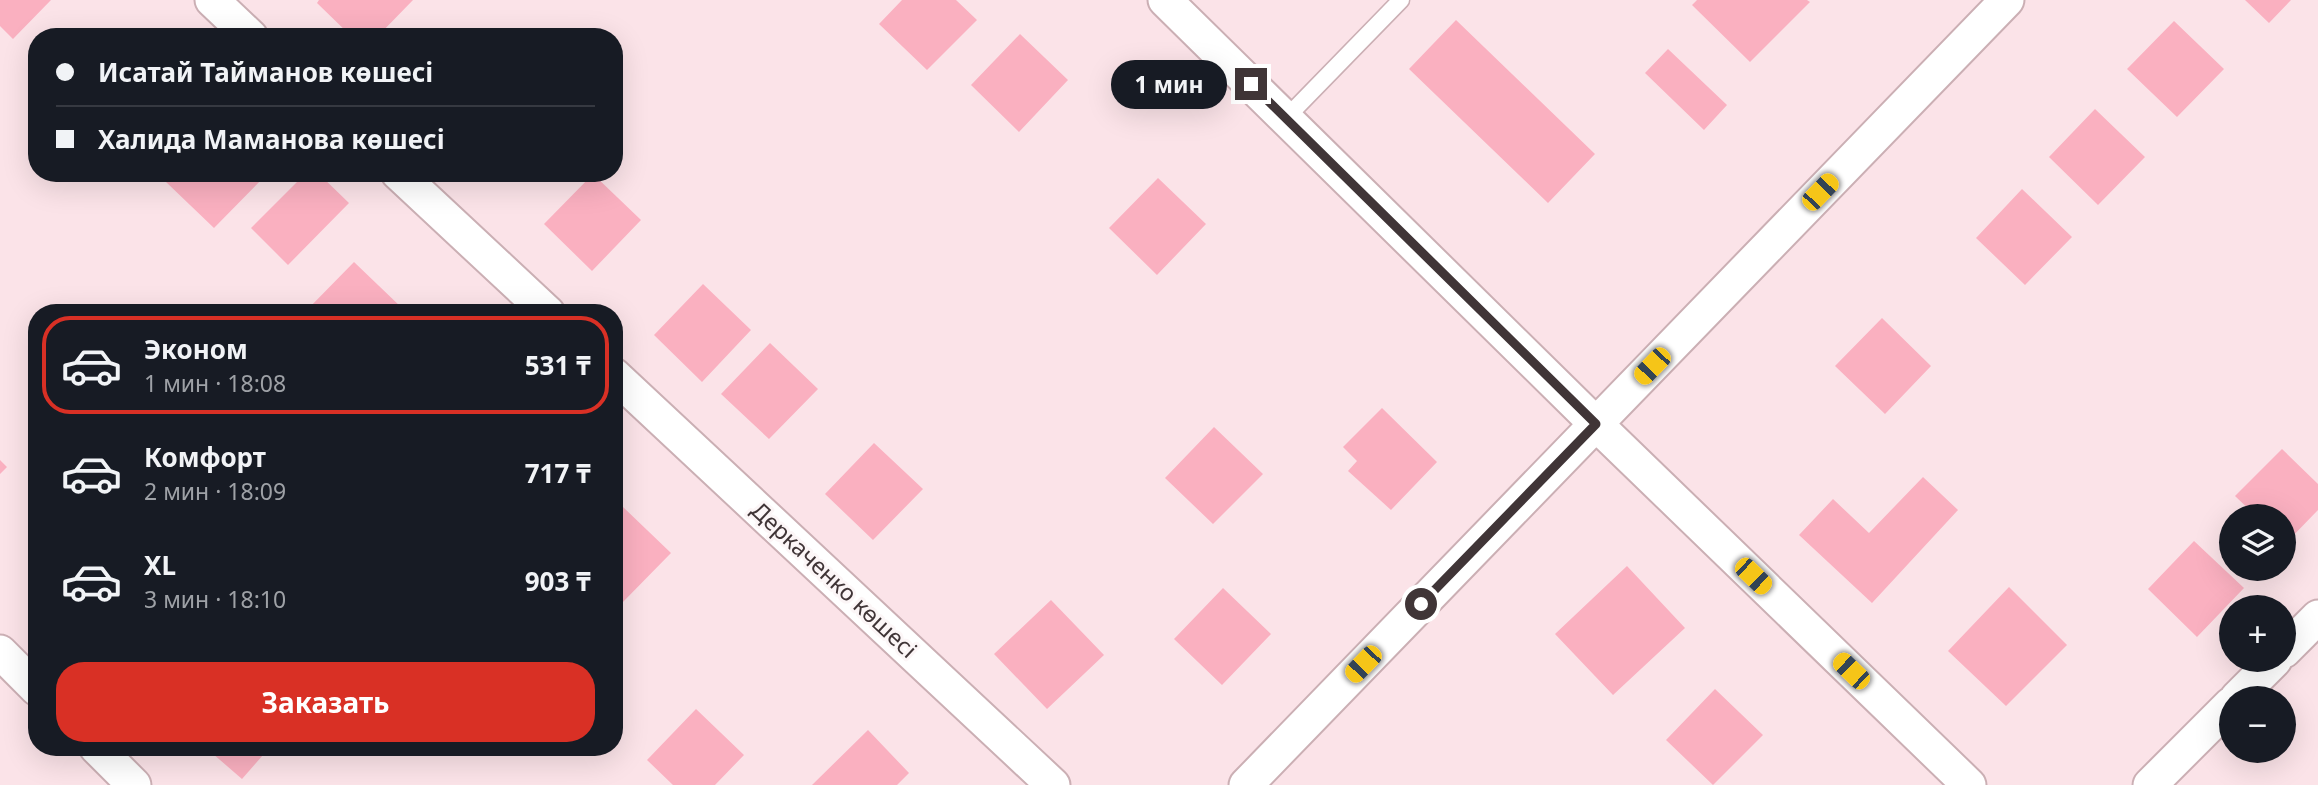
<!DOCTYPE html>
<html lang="ru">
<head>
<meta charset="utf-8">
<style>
	:root { --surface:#171b24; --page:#242831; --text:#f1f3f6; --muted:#9ea1a6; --line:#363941; --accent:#d93025 }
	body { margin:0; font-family:"Noto Sans",sans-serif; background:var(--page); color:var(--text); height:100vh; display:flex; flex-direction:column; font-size:26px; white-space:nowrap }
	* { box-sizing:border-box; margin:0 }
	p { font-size:23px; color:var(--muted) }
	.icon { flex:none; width:38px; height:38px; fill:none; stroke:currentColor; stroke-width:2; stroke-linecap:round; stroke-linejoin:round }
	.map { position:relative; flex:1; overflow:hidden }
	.sheet { position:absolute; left:28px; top:304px; width:595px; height:452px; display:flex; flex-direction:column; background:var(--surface); border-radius:28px; box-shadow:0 7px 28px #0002 }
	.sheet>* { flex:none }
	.guide { position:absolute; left:28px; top:28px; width:595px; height:154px; border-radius:28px; box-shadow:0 7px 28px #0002; display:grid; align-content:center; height:154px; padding:0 28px; background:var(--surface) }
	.tools { position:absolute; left:2219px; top:504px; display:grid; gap:14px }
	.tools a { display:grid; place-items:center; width:77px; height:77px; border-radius:50%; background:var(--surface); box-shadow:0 7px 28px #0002; font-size:35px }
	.end { position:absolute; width:32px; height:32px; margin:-16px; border:9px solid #403537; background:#fff; box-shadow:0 0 0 4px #fff }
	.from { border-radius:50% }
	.bubble { position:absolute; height:49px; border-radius:24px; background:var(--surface); box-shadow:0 7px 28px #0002; font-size:23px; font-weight:700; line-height:49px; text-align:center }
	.car { position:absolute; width:21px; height:42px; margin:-21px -10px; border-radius:9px; box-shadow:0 0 5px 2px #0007; background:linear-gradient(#f5c518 24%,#345 0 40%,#f5c518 0 76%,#345 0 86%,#f5c518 0) }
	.guide b { display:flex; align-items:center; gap:24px; height:66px; font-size:26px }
	.guide b+b { border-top:2px solid var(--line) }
	.guide i { width:18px; height:18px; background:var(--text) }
	ul { padding:12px 0 0; list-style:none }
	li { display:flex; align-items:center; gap:21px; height:98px; margin:0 14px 10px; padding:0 14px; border:4px solid transparent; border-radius:28px }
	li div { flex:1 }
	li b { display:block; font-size:26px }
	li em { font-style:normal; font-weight:700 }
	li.on { border-color:var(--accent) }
	li>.icon { width:63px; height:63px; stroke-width:1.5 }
	.cta { display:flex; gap:14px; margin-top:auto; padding:14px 28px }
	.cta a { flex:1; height:80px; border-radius:28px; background:var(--accent); color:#fff; font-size:28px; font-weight:700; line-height:80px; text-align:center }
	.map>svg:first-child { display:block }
	.building { fill:#fab0c0 }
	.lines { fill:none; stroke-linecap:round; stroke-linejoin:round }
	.service-casing { stroke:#cbafb4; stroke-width:19 }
	.minor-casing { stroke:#cbafb4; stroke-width:37 }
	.service { stroke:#fff; stroke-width:16 }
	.minor { stroke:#fff; stroke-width:33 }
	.route { stroke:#403537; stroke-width:9 }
	.labels { text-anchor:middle; stroke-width:6; stroke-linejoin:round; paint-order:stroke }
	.street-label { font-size:23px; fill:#403537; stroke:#fcf6f7 }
</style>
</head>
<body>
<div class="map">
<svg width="2318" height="785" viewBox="0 0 2318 785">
	<rect width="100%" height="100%" fill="#fbe3e8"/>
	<path class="building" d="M0,0H51L13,39L0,26Z
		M319,0H413L377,37H352L317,3Z
		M902,0H956L977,20L927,70L879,24Z
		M1697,0H1807L1810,2L1750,62L1692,5Z
		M2245,0H2291L2269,23Z
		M1456,20L1595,154L1548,203L1409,69Z
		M2174,21L2224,69L2177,117L2127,69Z
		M456,30L464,37H450Z
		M1020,34L1068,80L1019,132L971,85Z
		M1668,49L1727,105L1704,130L1645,73Z
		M2095,109L2145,157L2098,205L2049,157Z
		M174,173H258L263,178L214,228L166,182Z
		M306,173H318L349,203L288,265L251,228Z
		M593,174L641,220L592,271L544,224Z
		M1158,178L1206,224L1157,275L1109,228Z
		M2022,189L2072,237L2025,285L1976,238Z
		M354,262L402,308L398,313H304Z
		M703,284L751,330L702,382L654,335Z
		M1882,318L1931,366L1885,414L1835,366Z
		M770,343L818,389L769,439L721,394Z
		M1382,408L1437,462L1391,510L1348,471L1357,461L1343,447Z
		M1214,427L1263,474L1213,524L1165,478Z
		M874,443L923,489L873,540L825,494Z
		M2282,449L2318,484V510L2284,545V516H2256L2235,496Z
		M0,460L7,467L0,474Z
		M1923,477L1958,510L1872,603L1799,535L1833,499L1869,533Z
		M623,507L671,553L621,604L614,597V515Z
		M2194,541L2244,588L2197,637L2148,589Z
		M1627,566L1685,628L1613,695L1555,634Z
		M2009,587L2067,645L2006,706L1948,651Z
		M1223,588L1271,634L1222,685L1174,639Z
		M1051,600L1104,655L1047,709L994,654Z
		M1715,689L1763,735L1713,785L1666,740Z
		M696,709L744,755L715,785H673L647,760Z
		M868,730L909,773L897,785H812Z
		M205,747H270L242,779Z"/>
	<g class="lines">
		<defs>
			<path id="service" d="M1286,118L1401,0"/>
			<path id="minor" d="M212,0L251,37
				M1165,0L1596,424L1969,785
				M398,173L548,313
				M614,375L1053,785
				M2284,651L2318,617
				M0,652L37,689
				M2237,698L2275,660
				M96,747L134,785
				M1246,785L2007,0
				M2150,785L2231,704"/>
		</defs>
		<use href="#service" class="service-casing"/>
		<use href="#minor" class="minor-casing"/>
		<use href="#service" class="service"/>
		<use href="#minor" class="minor"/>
	</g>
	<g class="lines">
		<path class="route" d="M1251,84L1596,424L1421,604"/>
	</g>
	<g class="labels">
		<g class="street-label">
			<text transform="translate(834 580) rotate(43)" y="8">Деркаченко көшесі</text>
		</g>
	</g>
</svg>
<div class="tools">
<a><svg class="icon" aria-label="layers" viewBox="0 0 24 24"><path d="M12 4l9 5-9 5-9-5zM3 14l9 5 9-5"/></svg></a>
<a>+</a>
<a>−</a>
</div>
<i class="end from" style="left:1421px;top:604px"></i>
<i class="end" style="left:1251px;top:84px"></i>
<div class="bubble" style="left:1111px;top:60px;width:116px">1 мин</div>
<i class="car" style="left:1820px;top:192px;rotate:44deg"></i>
<i class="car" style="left:1652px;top:366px;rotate:224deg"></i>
<i class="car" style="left:1753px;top:576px;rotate:134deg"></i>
<i class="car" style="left:1363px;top:664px;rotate:224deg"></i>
<i class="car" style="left:1851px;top:671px;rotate:314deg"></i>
<div class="guide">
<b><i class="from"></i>Исатай Тайманов көшесі</b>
<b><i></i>Халида Маманова көшесі</b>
</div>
<section class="sheet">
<ul>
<li class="on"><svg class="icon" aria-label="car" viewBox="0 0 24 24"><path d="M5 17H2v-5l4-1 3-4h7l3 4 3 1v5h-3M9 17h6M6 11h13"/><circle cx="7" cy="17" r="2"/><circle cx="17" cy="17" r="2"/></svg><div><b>Эконом</b><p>1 мин · 18:08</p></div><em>531 ₸</em></li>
<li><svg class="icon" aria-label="car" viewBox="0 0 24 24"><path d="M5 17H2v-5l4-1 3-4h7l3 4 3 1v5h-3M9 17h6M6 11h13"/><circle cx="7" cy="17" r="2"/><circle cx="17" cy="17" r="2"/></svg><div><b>Комфорт</b><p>2 мин · 18:09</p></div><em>717 ₸</em></li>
<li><svg class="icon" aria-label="car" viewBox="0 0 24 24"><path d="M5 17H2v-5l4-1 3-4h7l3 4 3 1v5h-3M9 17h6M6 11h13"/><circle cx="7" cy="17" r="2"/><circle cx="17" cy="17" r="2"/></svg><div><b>XL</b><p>3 мин · 18:10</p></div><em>903 ₸</em></li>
</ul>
<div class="cta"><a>Заказать</a></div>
</section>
</div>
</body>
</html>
